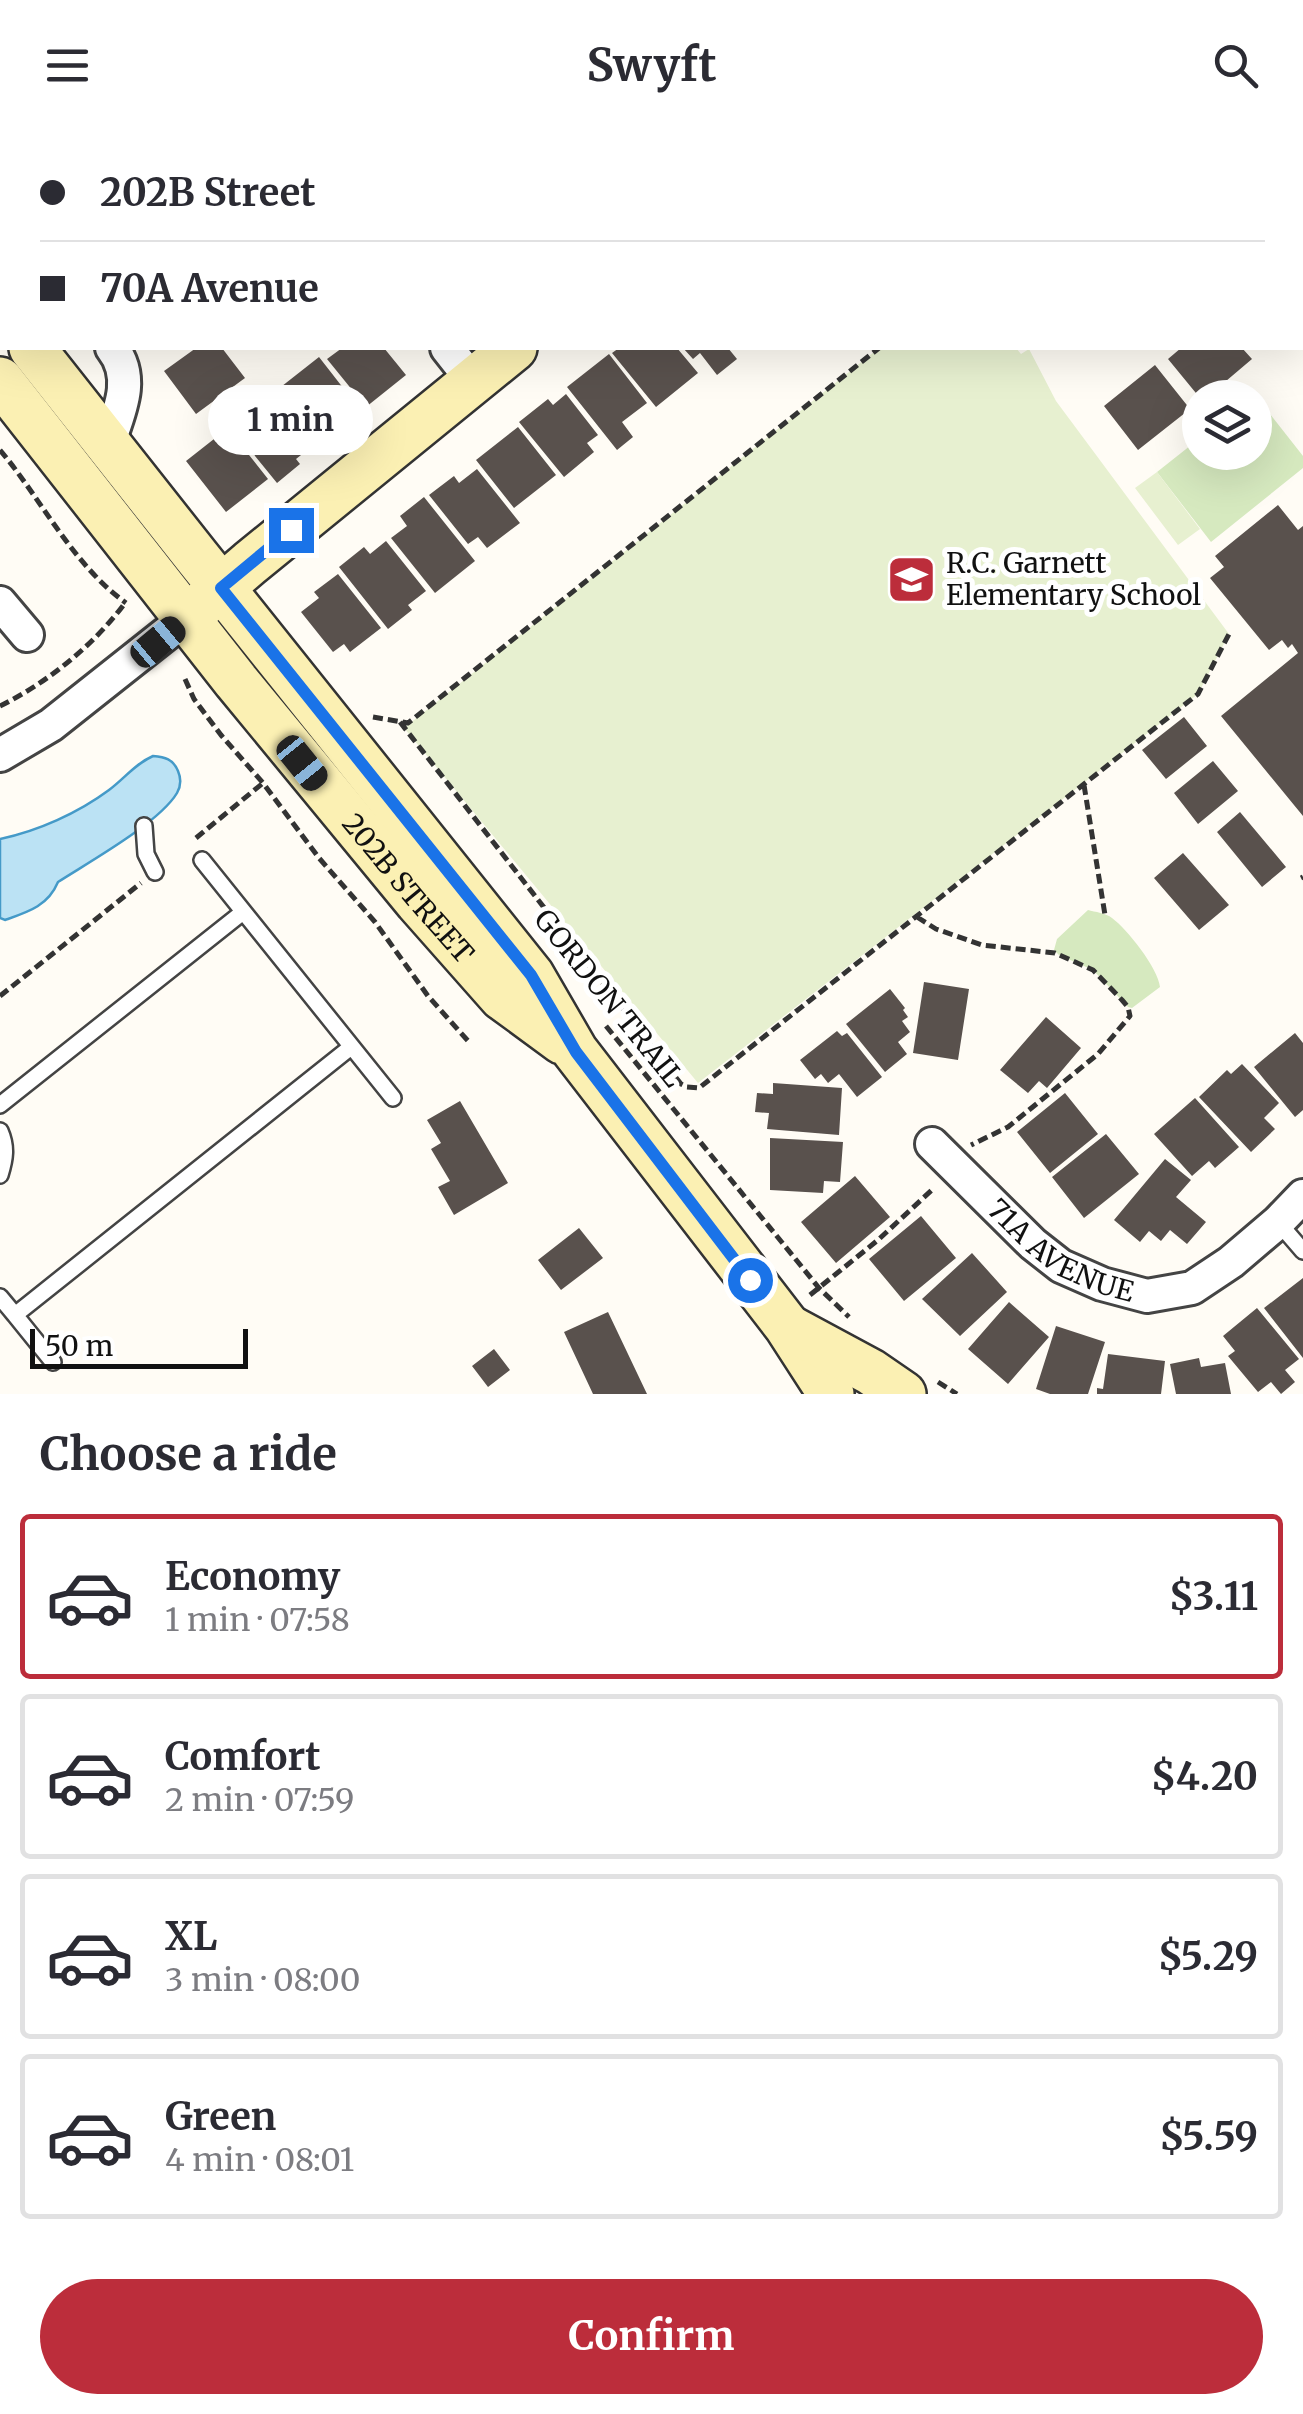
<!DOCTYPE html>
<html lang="en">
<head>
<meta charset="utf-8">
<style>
	:root { --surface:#fff; --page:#f7f7f7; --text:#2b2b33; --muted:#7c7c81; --line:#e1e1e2; --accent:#bc2d3b }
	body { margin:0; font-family:Merriweather,serif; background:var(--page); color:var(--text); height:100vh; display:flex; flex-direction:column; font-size:38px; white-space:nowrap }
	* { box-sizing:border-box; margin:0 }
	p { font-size:32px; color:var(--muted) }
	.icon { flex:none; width:55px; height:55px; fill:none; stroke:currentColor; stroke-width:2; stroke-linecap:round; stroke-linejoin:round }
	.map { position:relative; height:1264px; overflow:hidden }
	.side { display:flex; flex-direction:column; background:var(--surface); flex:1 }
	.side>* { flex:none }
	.guide { position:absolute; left:0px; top:0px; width:1305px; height:220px; box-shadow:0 10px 40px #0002; display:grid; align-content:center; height:220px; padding:0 40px; background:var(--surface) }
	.fabs { position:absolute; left:1182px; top:250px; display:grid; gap:20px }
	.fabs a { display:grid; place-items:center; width:90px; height:90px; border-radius:50%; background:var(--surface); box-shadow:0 10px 40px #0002; font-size:50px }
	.scale { position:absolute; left:30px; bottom:25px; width:218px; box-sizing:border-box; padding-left:10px; border:5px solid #111; border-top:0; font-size:28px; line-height:35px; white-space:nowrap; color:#111; -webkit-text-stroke:8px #fff; paint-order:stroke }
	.end { position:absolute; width:45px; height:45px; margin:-22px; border:12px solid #1a73e8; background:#fff; box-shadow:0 0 0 5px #fff }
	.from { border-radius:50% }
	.bubble { position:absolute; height:70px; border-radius:35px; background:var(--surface); box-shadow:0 10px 40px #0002; font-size:32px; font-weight:700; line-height:70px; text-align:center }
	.car { position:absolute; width:30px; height:60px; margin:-30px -15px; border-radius:12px; box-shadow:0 0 8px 2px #0007; background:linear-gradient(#222 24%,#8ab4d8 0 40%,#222 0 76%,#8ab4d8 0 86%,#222 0) }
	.guide b { display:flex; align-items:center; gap:35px; height:95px; font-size:38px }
	.guide b+b { border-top:2px solid var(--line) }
	.guide i { width:25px; height:25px; background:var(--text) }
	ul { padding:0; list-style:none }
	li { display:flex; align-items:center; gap:30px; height:165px; margin:0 20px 15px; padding:0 20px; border:5px solid var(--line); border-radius:10px }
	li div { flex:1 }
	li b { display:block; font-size:38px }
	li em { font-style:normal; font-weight:700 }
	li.on { border-color:var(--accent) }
	li>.icon { width:90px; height:90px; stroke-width:1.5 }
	h2 { padding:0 40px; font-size:45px; line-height:120px }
	.action { display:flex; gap:20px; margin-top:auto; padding:20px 40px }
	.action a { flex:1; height:115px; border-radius:60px; background:var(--accent); color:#fff; font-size:40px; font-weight:700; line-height:115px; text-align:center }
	header { display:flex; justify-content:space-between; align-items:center; height:130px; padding:0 40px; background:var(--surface); font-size:45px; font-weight:700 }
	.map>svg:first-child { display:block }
	.green { fill:#d6e9bf }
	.pitch { fill:#e7f0d0 }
	.water { fill:#bbe2f4; stroke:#459ac8; stroke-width:2.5 }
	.building { fill:#59514d }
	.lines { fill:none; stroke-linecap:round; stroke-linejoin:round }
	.lane-casing { stroke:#444; stroke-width:20 }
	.street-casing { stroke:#444; stroke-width:38 }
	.secondary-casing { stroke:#333; stroke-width:50 }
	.path { stroke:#333; stroke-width:5; stroke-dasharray:10 5; stroke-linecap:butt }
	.lane { stroke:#fff; stroke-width:15 }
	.street { stroke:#fff; stroke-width:32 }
	.secondary { stroke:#fbf0b3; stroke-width:45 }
	.route { stroke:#1a73e8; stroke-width:12 }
	.labels { text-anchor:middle; stroke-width:10; stroke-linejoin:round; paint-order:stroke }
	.poi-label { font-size:28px; fill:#111; stroke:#fff; text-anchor:start }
	.street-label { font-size:28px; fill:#111; stroke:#fff }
</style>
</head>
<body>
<header><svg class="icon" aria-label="menu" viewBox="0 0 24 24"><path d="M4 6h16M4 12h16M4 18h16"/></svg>Swyft<svg class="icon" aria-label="search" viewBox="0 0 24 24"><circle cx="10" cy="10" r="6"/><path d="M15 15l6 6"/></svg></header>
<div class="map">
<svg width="1303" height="1264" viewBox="0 0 1303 1264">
	<rect width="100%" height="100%" fill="#fffcf5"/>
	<path class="green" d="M1255,265L1303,326V338L1211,412L1157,342L1200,308V322H1255V268L1252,267Z
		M1088,780C1095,782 1106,783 1112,788C1127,799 1158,838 1160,857L1132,878L1128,877L1093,840L1059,825L1054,820L1057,809Z"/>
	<path class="pitch" d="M879,218H1016L1021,224L1029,219L1056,271L1229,504L1198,564L698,953L404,598Z
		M1157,342L1200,399L1178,415L1135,358Z"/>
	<path class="water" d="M153,626C165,627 173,629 178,641C181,648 181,656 177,663C159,693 89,732 58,752C48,776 28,782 5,790L0,788V709C38,701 78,683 109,660C125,648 135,634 153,626Z"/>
	<path class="building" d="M196,218H222L245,248L196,284L164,241Z
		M342,218H384L406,245L366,277L327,229Z
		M619,218H677L698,243L656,277L612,223Z
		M683,218H728L737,229L717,245L700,223L693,229Z
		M1181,218H1242L1252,229L1206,268H1200L1168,229Z
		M609,224L647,273L622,292L633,307L617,320L567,257Z
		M319,227L365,286L342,304L336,296L317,311L277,260Z
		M1155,235L1190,279L1138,320L1104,276Z
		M566,264L598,305L587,313L594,322L564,347L519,292L548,269L553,275Z
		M265,275L272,284L283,275L315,314L296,329L300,334L277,353L234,300Z
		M518,297L556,345L514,378L476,330Z
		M230,301L268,349L226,382L186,331L214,309L216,312Z
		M477,339L520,393L487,418L478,407L468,414L429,365L454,346L459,353Z
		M424,367L475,431L435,463L391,408L407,396L400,386Z
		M1278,375L1298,400L1303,396V686L1221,586L1298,523L1292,514L1288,518L1282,510L1269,520L1210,448L1224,437L1215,426Z
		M386,411L426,461L408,475L412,480L388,499L339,437L364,417L370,424Z
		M338,444L381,498L350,522L344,514L333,522L301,482L319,468L314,462Z
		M1184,587L1207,616L1166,649L1142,620Z
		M1213,631L1238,661L1198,694L1174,663Z
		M1240,682L1286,737L1262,757L1217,702Z
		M1183,723L1229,775L1199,800L1154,748Z
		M924,852L969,859L958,930L913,923Z
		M890,859L905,878L903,880L908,887L902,891L910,902L898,912L907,924L885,942L846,894Z
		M1046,887L1081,918L1047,958L1039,951L1028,963L1000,940Z
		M837,901L842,906L847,903L882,947L857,967L839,944L828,953L821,944L815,949L800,930Z
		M1295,903L1303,913V980L1295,987L1254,937Z
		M1242,934L1279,973L1264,988L1275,999L1251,1022L1199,967L1227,940L1231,944Z
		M773,953L842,958L839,1005L767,999L769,983L755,982L757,963L773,964Z
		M1065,963L1098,1004L1050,1043L1017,1002Z
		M1195,968L1239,1017L1215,1038L1209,1031L1192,1046L1154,1004Z
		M460,971L508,1053L454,1085L438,1057L450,1051L431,1019L441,1013L427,990Z
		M1106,1004L1139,1044L1084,1088L1052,1047Z
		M770,1008L843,1012L840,1052L824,1051L823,1063L770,1060Z
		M1165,1029L1191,1050L1176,1067L1206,1092L1187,1114L1170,1100L1161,1111L1149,1101L1140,1112L1114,1090Z
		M855,1046L890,1087L836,1133L801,1092Z
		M921,1086L956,1128L904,1171L869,1129Z
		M579,1098L603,1128L561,1160L538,1130Z
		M972,1123L1007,1162L960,1206L922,1169Z
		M1303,1148V1228L1264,1178Z
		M1009,1172L1049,1207L1008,1254L968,1219Z
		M1257,1178L1299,1229L1285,1240L1295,1252L1281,1264L1271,1252L1258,1262L1228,1226L1235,1221L1223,1206Z
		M608,1182L647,1264H593L564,1202Z
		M1056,1196L1105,1212L1088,1264H1050L1036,1259Z
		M494,1219L510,1240L488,1257L472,1236Z
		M1108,1224L1165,1231L1161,1264H1097V1258L1103,1259Z
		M1199,1228L1201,1237L1225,1233L1231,1264H1176L1170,1234Z"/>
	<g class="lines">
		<defs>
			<path id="lane" d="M522,2L525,0
				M144,696L146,724L155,742
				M202,730L393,968
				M0,975L243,782
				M0,1001C7,1017 5,1029 0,1045
				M1278,1092L1303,1121
				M0,1167L15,1185L351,917
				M15,1185L53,1232"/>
			<g id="street">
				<path d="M277,0L279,2"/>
				<path d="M0,77L2,80"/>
				<path d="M447,218L473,251"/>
				<path d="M108,314C119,282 136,248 112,218"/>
				<path d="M0,473L27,505"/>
				<path d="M0,625L51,595L186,488"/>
				<path id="s1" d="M932,1014L1033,1114L1061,1136L1102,1154L1147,1166L1192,1158L1231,1132L1278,1092L1303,1066"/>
			</g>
			<g id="secondary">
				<path d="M781,2L784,0"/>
				<path d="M0,177L2,180"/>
				<path d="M32,218L197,427L531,845L575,921L787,1196L831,1264"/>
				<path id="s2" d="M0,250L236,551L418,772L502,867L562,911"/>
				<path d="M199,477L250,433L514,218"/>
				<path d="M793,1200L871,1242L903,1264"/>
			</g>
		</defs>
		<use href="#lane" class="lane-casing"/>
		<use href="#street" class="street-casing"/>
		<use href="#secondary" class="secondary-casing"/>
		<path class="path" d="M1201,0L1203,2
			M1276,0L1278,2
			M1155,2L1158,0
			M1302,31L1303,32
			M0,320C42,370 73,435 126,473
			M185,549L194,569L221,605L263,653L319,728L375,792L428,866L469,912
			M0,576C47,553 94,515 125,473
			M373,587L408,593L879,218
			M400,592L681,954L687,957L699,958L1198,564L1229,504
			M1084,655L1105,785
			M196,708L263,653
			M1301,748L1303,747
			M917,787L936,799L982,815L1055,823L1093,840L1122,870L1128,877L1130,886L1098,924L1008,997L971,1015
			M0,866L141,753
			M606,896L819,1158L849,1187
			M810,1165L878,1110L934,1058
			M938,1252L957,1264"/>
		<use href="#lane" class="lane"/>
		<use href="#street" class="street"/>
		<use href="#secondary" class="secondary"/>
	</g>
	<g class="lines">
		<path class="route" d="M291,400L221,458L531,845L576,922L750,1150"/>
	</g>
	<defs>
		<symbol id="school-square" viewBox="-11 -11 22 22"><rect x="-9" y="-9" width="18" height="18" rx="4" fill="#bc2d3b" stroke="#fff"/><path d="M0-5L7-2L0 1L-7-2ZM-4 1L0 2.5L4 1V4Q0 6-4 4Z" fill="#fff"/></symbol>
	</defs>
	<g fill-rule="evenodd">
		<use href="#school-square" x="884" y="422" width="55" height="55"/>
	</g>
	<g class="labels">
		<g class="poi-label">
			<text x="946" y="443">R.C. Garnett<tspan x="946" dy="32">Elementary School</tspan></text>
		</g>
		<g class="street-label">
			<text dy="10" stroke="none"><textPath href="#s2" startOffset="652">202B STREET</textPath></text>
			<text transform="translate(609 868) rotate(51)" y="10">GORDON TRAIL</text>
			<text dy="10" stroke="none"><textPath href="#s1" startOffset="170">71A AVENUE</textPath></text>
		</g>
	</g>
</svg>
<div class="fabs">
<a><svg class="icon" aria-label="layers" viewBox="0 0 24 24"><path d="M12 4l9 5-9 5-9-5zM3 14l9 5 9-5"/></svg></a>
</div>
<div class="scale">50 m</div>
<i class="end from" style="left:750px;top:1150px"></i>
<i class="end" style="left:291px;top:400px"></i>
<div class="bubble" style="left:208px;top:255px;width:165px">1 min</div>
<i class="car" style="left:158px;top:512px;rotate:50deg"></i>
<i class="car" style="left:302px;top:633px;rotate:141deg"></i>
<div class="guide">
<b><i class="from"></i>202B Street</b>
<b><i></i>70A Avenue</b>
</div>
</div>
<section class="side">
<h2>Choose a ride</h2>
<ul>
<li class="on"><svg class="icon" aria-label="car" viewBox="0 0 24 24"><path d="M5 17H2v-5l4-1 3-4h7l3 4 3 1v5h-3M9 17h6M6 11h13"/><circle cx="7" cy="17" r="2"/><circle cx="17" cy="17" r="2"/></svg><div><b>Economy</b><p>1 min · 07:58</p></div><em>$3.11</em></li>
<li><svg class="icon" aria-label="car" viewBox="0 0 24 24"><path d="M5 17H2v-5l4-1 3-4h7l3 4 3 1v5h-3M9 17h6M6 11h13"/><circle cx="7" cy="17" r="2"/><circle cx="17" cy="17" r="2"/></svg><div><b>Comfort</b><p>2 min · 07:59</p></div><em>$4.20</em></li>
<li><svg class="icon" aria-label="car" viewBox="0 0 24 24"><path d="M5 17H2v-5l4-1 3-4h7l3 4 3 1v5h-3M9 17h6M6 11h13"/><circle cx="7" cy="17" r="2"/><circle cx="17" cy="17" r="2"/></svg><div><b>XL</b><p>3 min · 08:00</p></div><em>$5.29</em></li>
<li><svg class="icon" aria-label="car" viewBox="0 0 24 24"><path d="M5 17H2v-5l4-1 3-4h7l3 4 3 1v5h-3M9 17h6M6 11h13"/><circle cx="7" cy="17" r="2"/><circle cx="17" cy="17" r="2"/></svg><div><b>Green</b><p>4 min · 08:01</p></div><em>$5.59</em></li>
</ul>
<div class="action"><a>Confirm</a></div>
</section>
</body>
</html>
